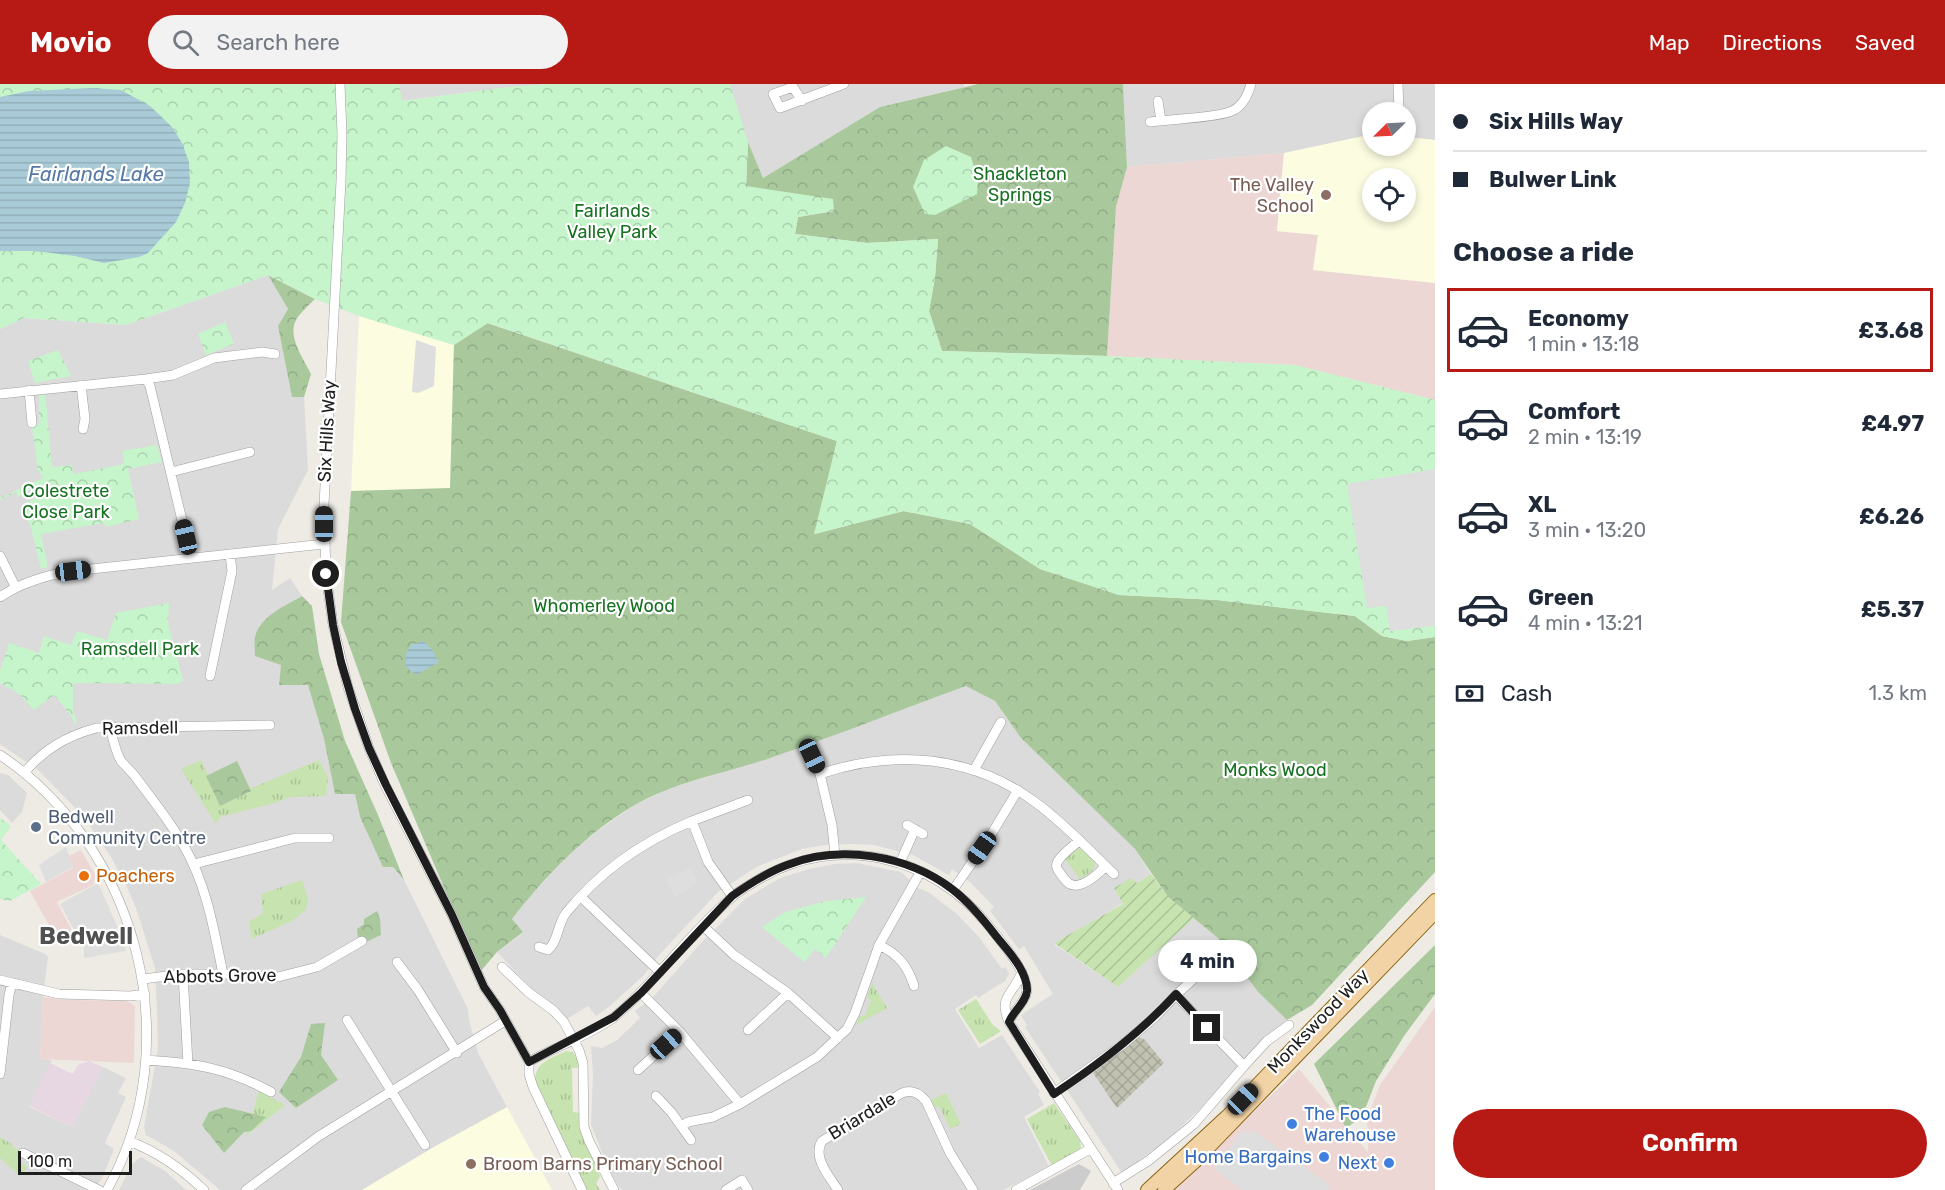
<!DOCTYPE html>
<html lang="en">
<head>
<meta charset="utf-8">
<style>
	:root { --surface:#fff; --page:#f2f2f3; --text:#1f2937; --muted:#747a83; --line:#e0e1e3; --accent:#b71914 }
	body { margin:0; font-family:Rubik,sans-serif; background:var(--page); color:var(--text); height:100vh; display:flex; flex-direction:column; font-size:22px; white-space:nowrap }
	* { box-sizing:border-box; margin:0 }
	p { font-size:20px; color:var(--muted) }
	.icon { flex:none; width:33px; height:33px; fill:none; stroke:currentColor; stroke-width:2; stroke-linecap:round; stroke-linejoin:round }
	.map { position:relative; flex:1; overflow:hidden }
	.drawer { display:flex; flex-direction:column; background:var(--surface); width:510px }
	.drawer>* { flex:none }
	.guide { display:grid; align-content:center; height:132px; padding:0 18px; background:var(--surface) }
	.needle { width:39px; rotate:246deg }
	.buttons { position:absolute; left:1362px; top:18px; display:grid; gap:12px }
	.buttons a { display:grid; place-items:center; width:54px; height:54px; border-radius:50%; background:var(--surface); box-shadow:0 3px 9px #0003; font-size:30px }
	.scale { position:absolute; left:18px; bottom:15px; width:114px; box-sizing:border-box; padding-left:6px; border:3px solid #1e1e1e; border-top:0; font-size:16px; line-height:21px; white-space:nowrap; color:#1e1e1e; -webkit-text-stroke:4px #fff; paint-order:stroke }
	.end { position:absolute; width:27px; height:27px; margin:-14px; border:8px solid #1e1e1e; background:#fff; box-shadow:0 0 0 3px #fff }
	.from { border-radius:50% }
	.bubble { position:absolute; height:42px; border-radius:21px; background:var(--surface); box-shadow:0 3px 9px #0003; font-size:20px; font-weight:700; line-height:42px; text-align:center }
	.car { position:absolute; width:18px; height:36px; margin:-18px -9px; border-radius:8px; box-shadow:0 0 4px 2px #0007; background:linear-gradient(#222 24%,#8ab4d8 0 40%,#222 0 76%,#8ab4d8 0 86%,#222 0) }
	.guide b { display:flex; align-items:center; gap:21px; height:57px; font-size:22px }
	.guide b+b { border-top:2px solid var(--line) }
	.guide i { width:15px; height:15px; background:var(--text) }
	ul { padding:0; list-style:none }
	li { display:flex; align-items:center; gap:18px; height:84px; margin:0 12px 9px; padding:0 6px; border:3px solid transparent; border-radius:0px }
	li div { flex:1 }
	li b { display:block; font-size:22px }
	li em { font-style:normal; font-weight:700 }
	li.current { border-color:var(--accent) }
	li>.icon { width:54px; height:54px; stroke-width:1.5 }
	h2 { padding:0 18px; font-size:27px; line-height:72px }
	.pay { display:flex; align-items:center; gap:15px; height:66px; padding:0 18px; font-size:22px }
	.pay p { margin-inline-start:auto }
	.cta { display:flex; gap:12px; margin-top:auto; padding:12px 18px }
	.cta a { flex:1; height:69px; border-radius:36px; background:var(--accent); color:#fff; font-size:24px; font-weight:700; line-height:69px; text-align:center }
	header { display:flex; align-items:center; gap:36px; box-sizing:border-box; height:84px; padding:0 30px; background:var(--accent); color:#fff }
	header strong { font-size:28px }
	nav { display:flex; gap:33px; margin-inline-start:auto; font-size:21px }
	.search { width:420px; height:54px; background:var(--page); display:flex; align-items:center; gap:15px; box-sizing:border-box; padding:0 21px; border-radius:33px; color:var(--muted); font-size:22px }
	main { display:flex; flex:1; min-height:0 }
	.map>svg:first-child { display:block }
	.residential { fill:#dcdbdb }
	.commercial { fill:#edd7d5 }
	.industrial { fill:#e6d7e3 }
	.education { fill:#fbfce0; fill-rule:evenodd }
	.religious { fill:#ccc }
	.construction { fill:url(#construction-cross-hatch) }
	.grass { fill:url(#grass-tufts) }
	.forest { fill:url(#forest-crowns) }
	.park { fill:url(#park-crowns) }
	.garden { fill:url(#garden-furrows) }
	.parking { fill:#dedede }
	.water { fill:url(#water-rules) }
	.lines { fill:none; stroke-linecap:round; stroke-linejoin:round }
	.minor-casing { stroke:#9f9f9f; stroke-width:10 }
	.major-casing { stroke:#88640f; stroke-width:14 }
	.minor { stroke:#fff; stroke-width:9 }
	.major { stroke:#f2d3a5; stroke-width:12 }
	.route { stroke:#1e1e1e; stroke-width:8 }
	.education-dot { fill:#8d6e63; stroke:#fff; stroke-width:2 }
	.service-dot { fill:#5c6f8a; stroke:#fff; stroke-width:2 }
	.food-dot { fill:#e8710a; stroke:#fff; stroke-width:2 }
	.shop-dot { fill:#3f7fe0; stroke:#fff; stroke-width:2 }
	.labels { text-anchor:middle; stroke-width:4.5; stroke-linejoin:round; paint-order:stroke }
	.park-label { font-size:18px; fill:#167121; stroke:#fff }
	.education-label { font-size:18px; fill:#785e54; stroke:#fff; text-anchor:end }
	.street-label { font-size:18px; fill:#1e1e1e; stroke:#fff }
	.service-label { font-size:18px; fill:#4e5e75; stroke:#fff; text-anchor:start }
	.food-label { font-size:18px; fill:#c56008; stroke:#fff; text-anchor:start }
	.shop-label { font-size:18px; fill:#366cbe; stroke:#fff; text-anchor:end }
	.water-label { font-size:20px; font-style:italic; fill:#5479a4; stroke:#fff }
	.district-label { font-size:24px; font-weight:bold; fill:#515151; stroke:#fff }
</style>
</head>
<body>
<header>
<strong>Movio</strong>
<div class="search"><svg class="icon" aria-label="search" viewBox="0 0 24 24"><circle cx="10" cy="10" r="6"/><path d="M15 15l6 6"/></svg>Search here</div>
<nav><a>Map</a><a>Directions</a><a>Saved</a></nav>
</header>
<main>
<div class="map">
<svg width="1435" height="1106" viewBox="0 0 1435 1106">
	<defs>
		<pattern id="construction-cross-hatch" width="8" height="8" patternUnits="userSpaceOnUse" patternTransform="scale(1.5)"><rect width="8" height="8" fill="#c1c1b1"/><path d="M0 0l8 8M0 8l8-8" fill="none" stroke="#a5a598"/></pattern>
		<pattern id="grass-tufts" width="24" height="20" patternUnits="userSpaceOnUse" patternTransform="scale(1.5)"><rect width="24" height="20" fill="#c7e3af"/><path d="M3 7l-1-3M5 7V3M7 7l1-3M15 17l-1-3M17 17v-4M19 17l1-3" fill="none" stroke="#aac296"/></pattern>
		<pattern id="forest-crowns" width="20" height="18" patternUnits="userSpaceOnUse" patternTransform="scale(1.5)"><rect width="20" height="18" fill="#a9c99d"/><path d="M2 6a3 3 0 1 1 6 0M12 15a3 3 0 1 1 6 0" fill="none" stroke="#91ac87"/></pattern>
		<pattern id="park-crowns" width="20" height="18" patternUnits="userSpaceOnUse" patternTransform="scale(1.5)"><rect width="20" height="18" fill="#c6f4cb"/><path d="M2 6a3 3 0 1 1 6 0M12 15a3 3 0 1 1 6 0" fill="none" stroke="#aad1ae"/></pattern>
		<pattern id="garden-furrows" width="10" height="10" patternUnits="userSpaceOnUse" patternTransform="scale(1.5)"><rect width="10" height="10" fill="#c7e3af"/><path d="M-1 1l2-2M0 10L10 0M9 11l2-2" fill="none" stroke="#aac296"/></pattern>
		<pattern id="water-rules" width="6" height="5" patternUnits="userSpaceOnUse" patternTransform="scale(1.5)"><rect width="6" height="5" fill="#a9cbd7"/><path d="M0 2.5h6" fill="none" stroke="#91aeb8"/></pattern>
	</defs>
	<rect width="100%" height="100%" fill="#eeebe5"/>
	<path class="residential" d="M399,0H552L509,3L401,17Z
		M730,0H964V3L880,23L763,94L740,39Z
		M1123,0H1435V56L1406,53V28H1372V51L1284,69L1127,83Z
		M268,191L288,225L278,242L292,312L304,313L308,386L278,445L272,506L290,494L302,512L270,532L263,538L282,581L308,600L324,655L335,710H355L360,733L393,783L404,796L468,925L469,936L478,969L507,1023L434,1063L362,1106H220L174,1067L146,1051L144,1043L158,965L157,926L155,884L136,824L127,803L111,773L84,733L38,686L0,660V245L24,234L126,241Z
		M966,601L995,617L1021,654L1135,765L1151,790L1136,799L1115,804L1123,819L1054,860L1118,903L1194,834L1218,854L1258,908L1287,936L1259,961L1197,1028L1168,1055L1122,1089L1025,943L1027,941L1021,931L1053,910L1024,862L1019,865L990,827L994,823L970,798L952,785L949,791L913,771L874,761L854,760L824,761L802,765L758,782L718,808L660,870L644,891L610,922L596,932L588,922L567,935L556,922L532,905L497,868L523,849L512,835L533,808L574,766L600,745L635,721L667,705L773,673Z
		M0,689L8,691L27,709L22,728L12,739L0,726Z
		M856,779L901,788L918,804L928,808L957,830L979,853L1002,885L1005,883L1007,886L1009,890L1005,897L978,914L976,911L955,925L979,964L1002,951L1040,1008L1038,1010L1044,1021L1024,1033L1049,1082L1004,1106H623L619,1103L608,1083L591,1041L593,990L591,962L602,964L616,957L640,934L635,927L654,912L701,859L745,815L780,794L809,785L835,780Z
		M0,851L45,870L48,873L43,913L40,975L52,976L30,1023L72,1043L103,983L126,994L118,1009L126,1013L105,1059L114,1065L103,1092L94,1106H0Z
		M141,1073L165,1087L186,1106H119L132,1080Z"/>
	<path class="commercial" d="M1284,69L1277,147L1318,151L1313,186L1435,199V316L1295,281L1107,272L1116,123L1127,83Z
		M81,766L96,792L93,801L57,818L73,849L58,858L30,807L73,784L69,772Z
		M43,913L72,916L127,917L135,922L134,979L40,975Z
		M1435,923V1106H1171L1299,985L1368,1068L1367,1035L1380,1001Z"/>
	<path class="industrial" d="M89,977L103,983L72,1043L30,1022L50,979L73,990L78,981Z"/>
	<path class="education" d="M1368,51H1372V62H1406V53L1435,56V199L1313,186L1318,151L1277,147L1284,69ZM1372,94H1406V128H1372Z
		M359,232L454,261L450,404L351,407Z
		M507,1023L552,1106H362L434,1063Z"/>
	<path class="religious" d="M1079,1080L1091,1087L1080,1106H1030Z"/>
	<path class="construction" d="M1138,953L1144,955L1164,979L1117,1024L1093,989Z"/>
	<path class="grass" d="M201,676L220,717L319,676L328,693L326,712L291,713L271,720L220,733L216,740L181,685Z
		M1077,765H1084C1099,780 1099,784 1080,795L1064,774Z
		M302,796L308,815L306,826L292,837L252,855L249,838L263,829L261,810Z
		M872,899L887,924L856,941L860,931L864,933L871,916L867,914Z
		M976,915L993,941L1001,947L980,960L958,926Z
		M566,967L573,968L578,977L579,984H572L573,1028L580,1029L581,1044L600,1092L596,1100L600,1106H586L536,1003C532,979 548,976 566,967Z
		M259,1007L285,1021L246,1052Z
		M946,1009L961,1040L950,1045L939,1022L935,1024L931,1016Z
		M1054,1019L1080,1057L1081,1063L1075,1072L1053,1084L1027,1035Z
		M0,1053L13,1061V1063L21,1067L17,1077L28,1083L20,1092L0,1074Z"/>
	<path class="forest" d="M978,0H1123L1127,83L1116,123L1107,272L942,267L929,227L935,193L938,155L867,159L795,150L798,133L834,127L746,102L748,58L763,94L880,23Z
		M268,191L315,215C309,221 300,229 296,236C287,253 304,275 311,290L304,313H292L278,242L288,225Z
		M487,239L837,357L815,450L903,427L970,440L1040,485L1119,511L1217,516L1355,532L1382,552L1407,557L1435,553V788L1312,921L1287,936L1258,908L1218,854L1168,813L1135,765L1021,654L995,617L966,602C902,625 838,651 773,673C739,685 703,692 669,705C608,727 551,784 512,835L523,848L497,868L480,888L391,679L341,538L351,407L450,404L454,261Z
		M302,512L312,522L319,570L345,657L378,731L404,796L393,783H383L360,733L355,710H335L324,655L308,601H279L281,581L255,572C255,566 254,559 255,553C260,532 285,522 302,512Z
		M237,677L251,707L220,722L206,692Z
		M377,827L380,835L381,851L364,859L358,855L357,845L364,840V835Z
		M1435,861V910L1404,952L1376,997L1362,1033L1346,1044L1314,980Z
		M325,939L321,971L338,996L296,1024L279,1008L301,973L311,940Z
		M225,1023L266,1033L251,1047L244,1048L224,1069L202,1041L209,1028Z"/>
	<path class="park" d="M0,0H399L402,17L509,3L552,0H730L748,58L746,102L833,115L834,127L798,133L795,150L867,159L938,155L935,193L929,227L942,267L1107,272L1295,281L1435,316V553L1407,557L1382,552L1355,532L1217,516L1119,511L1040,485L970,440L904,427L814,450L837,357L488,239L454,261L359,232L315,215L268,191L126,241L24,234L0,245Z
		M946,62L971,73L978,97L977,110L935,131L925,130L913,103L924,76Z
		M225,238L234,260L206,271L198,250Z
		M58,266L71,292L35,299L28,277Z
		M45,307L52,383L71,381L74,390L124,380L122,367L157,361L162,378L128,385L139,435L106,443L104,439L41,450L48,483L41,485L30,440L25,430V419L37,414L34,403L18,413L16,408L0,416V414L43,394L38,386L32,344L39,340V309Z
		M169,519L168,539L183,596L178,600L73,599V627L77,639L75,640L70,630L54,611L34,626L18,609L0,599V587L9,559L39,569L44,552L71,561L77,547L107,556L116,529Z
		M0,734L11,742L1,756L41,800L10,817L0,815Z
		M866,813L826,874L815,865L804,878L762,843L785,828L826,817Z"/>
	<path class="garden" d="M1151,790L1168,813L1194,834L1118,903L1054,859L1123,820L1114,804L1131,794L1137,799Z"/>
	<path class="parking" d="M416,256L436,263L434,302L418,309L412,308Z
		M1435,385V542L1390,547L1386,522L1367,524L1347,400Z
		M66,763L73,783L46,798L39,781Z
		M691,784L698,799L675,813L666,795Z
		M98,799L118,844L78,853L60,820Z
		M120,847L126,867L84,874V863L80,855Z
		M1251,1045L1331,1102L1328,1106H1242L1214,1085L1243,1046L1248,1050Z"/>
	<path class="water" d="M93,4L121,6L150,22L172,43L182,59L189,78L190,99L185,119L176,138L148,169L139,173L104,179L75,172L36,167H0V13L29,7Z
		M424,557L433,567L439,578L416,591L406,583V571L410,561Z"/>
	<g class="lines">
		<defs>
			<path id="minor" d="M340,0L342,50L341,97L324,421L326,490L333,541L348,603L369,664L385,701L452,831L484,903L500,926L529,978V990L533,1003L582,1106
				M1398,0L1399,28
				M802,17L793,3L773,10L780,24L844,0
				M1158,17L1161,37
				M1150,38C1170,35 1216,34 1232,27C1243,22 1248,11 1251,0
				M146,295L150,302L191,474
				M81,301L85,335L83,345
				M29,306L32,339
				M0,310L146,295L173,291L214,274L262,268L275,270
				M171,388L250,368
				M0,472L16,504
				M0,513C22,498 47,491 73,487L324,460
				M210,592L232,487L230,470
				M110,642C113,655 115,667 121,677C125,682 130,686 134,691C151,714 170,737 184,762C207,802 214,846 223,890
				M0,671C139,764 189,960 107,1106
				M812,672L820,690
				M974,686L1001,638
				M24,689C44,665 67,652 96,644L270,641
				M907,741L923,750
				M1079,757C1072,763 1063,769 1058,777C1055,782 1057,785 1060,789C1063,793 1066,798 1070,800C1081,806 1099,789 1106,782
				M835,771L832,741L820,690C894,665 971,671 1035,718C1064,739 1089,766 1114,790
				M900,779L915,745
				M194,780L295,754H329
				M953,806L989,754L1018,706
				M732,812L708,778L692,737L748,716
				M581,813L660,888
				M703,842L734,871L788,909L838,954
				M879,861C898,870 908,882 914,902
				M539,863L548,866C559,856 557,841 566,829C599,788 644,757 692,737
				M397,878L418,906L457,969
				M502,883L528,908L554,927L564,938L579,966L583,979L584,1043L589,1057L614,1106
				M1022,888C1013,911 998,912 1009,938L1118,1106
				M183,890L188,980
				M143,895L183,890H223L278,893L317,883L362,857
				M0,896L59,910L130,912L145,910
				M641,909L680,948L740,1020
				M1176,911L1244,982
				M347,936L425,1061
				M748,946L788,909
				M146,976C195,979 227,984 271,1008
				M529,978C556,962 588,952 613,934C632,919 649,900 665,882C686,859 707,835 731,814C739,806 751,800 761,794C839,749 933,772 988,841C1000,856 1032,892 1026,911C1022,921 1013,928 1009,938
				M638,986L680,948
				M0,990L9,911L12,899
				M1054,1009L1122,961L1155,933L1176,911L1214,876
				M656,1012L672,1029L681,1042L688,1038L713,1033L740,1020L817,973L847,945L855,929L879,861L921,787
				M681,1042L691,1056
				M129,1057C158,1068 182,1085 204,1106
				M23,1069L99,1106
				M1113,1099L1148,1077L1194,1040L1244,982L1267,957L1289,941
				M246,1106L319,1052L505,937
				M726,1106L742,1096L748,1106
				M838,1106C829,1092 812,1073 822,1057L902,1009C912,1005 919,1009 926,1017L950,1069L973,1106
				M1016,1106L1090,1065"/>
			<path id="major" d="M1147,1106L1227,1032L1435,816
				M1164,1106L1196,1077L1435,829"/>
		</defs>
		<use href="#minor" class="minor-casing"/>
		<use href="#major" class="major-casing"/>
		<use href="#minor" class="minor"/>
		<use href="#major" class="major"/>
	</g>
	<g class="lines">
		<path class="route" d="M326,490L333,541L341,578L355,625L369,664L386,701L452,831L484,903L500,926L529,978L614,933L641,909L732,812C749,800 768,788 787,781C840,760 907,771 952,805C969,818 983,835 996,852C1007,866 1028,887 1027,907C1026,918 1013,928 1009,938L1054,1010C1098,981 1140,949 1176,910L1207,944"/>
	</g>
	<g class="education-dot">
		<circle cx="1326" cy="111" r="6"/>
		<circle cx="471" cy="1080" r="6"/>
	</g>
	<circle class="service-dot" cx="36" cy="743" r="6"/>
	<circle class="food-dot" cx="84" cy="792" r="6"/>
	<g class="shop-dot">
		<circle cx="1292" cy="1040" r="6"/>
		<circle cx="1324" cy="1073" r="6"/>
		<circle cx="1389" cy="1079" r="6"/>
	</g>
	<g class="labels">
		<g class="park-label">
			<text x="1020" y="96">Shackleton<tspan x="1020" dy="21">Springs</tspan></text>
			<text x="612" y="133">Fairlands<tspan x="612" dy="21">Valley Park</tspan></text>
			<text x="66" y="413">Colestrete<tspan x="66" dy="21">Close Park</tspan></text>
			<text x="604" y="528">Whomerley Wood</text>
			<text x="140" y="571">Ramsdell Park</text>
			<text x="1275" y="692">Monks Wood</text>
		</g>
		<g class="education-label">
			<text x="1314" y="107">The Valley<tspan x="1314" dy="21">School</tspan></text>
			<text x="483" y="1086" text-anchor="start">Broom Barns Primary School</text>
		</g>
		<g class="street-label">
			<text transform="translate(327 347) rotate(-87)" y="6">Six Hills Way</text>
			<text transform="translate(140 644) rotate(-1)" y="6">Ramsdell</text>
			<text transform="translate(220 892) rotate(-1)" y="6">Abbots Grove</text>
			<text transform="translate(1318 937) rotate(-46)" y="6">Monkswood Way</text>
			<text transform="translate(862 1032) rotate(-31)" y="6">Briardale</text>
		</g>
		<g class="service-label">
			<text x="48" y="739">Bedwell<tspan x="48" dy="21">Community Centre</tspan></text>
		</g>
		<g class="food-label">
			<text x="96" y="798">Poachers</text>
		</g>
		<g class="shop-label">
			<text x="1304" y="1036" text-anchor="start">The Food<tspan x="1304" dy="21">Warehouse</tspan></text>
			<text x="1312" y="1079">Home Bargains</text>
			<text x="1377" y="1085">Next</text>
		</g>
		<g class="water-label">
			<text x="96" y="97">Fairlands Lake</text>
		</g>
		<g class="district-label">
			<text x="86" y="860">Bedwell</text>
		</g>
	</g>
</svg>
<div class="buttons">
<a><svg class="needle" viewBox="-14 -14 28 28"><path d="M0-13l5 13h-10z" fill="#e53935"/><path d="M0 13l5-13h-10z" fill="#747a83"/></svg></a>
<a><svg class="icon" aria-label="locate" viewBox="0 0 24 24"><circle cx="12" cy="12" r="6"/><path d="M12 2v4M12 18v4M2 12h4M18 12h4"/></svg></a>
</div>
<div class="scale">100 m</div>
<i class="end from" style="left:326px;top:490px"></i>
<i class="end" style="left:1207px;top:944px"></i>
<div class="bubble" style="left:1158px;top:856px;width:99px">4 min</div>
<i class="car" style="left:324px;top:440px;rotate:0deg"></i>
<i class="car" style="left:186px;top:453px;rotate:347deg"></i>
<i class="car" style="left:73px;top:487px;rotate:83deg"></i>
<i class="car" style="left:812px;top:672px;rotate:155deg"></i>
<i class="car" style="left:982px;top:764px;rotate:215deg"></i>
<i class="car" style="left:666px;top:960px;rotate:48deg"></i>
<i class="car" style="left:1243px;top:1015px;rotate:44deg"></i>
</div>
<section class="drawer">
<div class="guide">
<b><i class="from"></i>Six Hills Way</b>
<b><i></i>Bulwer Link</b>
</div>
<h2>Choose a ride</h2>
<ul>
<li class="current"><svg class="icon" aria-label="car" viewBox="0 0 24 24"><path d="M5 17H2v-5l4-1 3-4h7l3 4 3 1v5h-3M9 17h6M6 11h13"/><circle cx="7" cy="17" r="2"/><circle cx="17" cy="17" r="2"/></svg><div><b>Economy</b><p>1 min · 13:18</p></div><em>£3.68</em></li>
<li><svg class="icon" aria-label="car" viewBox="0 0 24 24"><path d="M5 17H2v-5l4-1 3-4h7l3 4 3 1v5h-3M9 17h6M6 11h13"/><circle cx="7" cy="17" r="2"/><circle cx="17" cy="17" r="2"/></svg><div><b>Comfort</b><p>2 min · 13:19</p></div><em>£4.97</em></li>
<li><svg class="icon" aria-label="car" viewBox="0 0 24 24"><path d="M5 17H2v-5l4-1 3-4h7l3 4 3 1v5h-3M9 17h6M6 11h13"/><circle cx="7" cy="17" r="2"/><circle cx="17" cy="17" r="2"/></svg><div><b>XL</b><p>3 min · 13:20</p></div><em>£6.26</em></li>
<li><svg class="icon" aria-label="car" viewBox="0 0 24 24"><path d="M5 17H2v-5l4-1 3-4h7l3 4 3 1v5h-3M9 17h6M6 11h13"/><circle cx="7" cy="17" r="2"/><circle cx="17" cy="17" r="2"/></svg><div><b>Green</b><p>4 min · 13:21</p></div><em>£5.37</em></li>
</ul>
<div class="pay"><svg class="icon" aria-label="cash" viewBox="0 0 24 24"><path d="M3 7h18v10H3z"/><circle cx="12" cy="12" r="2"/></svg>Cash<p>1.3 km</p></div>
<div class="cta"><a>Confirm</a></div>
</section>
</main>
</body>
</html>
